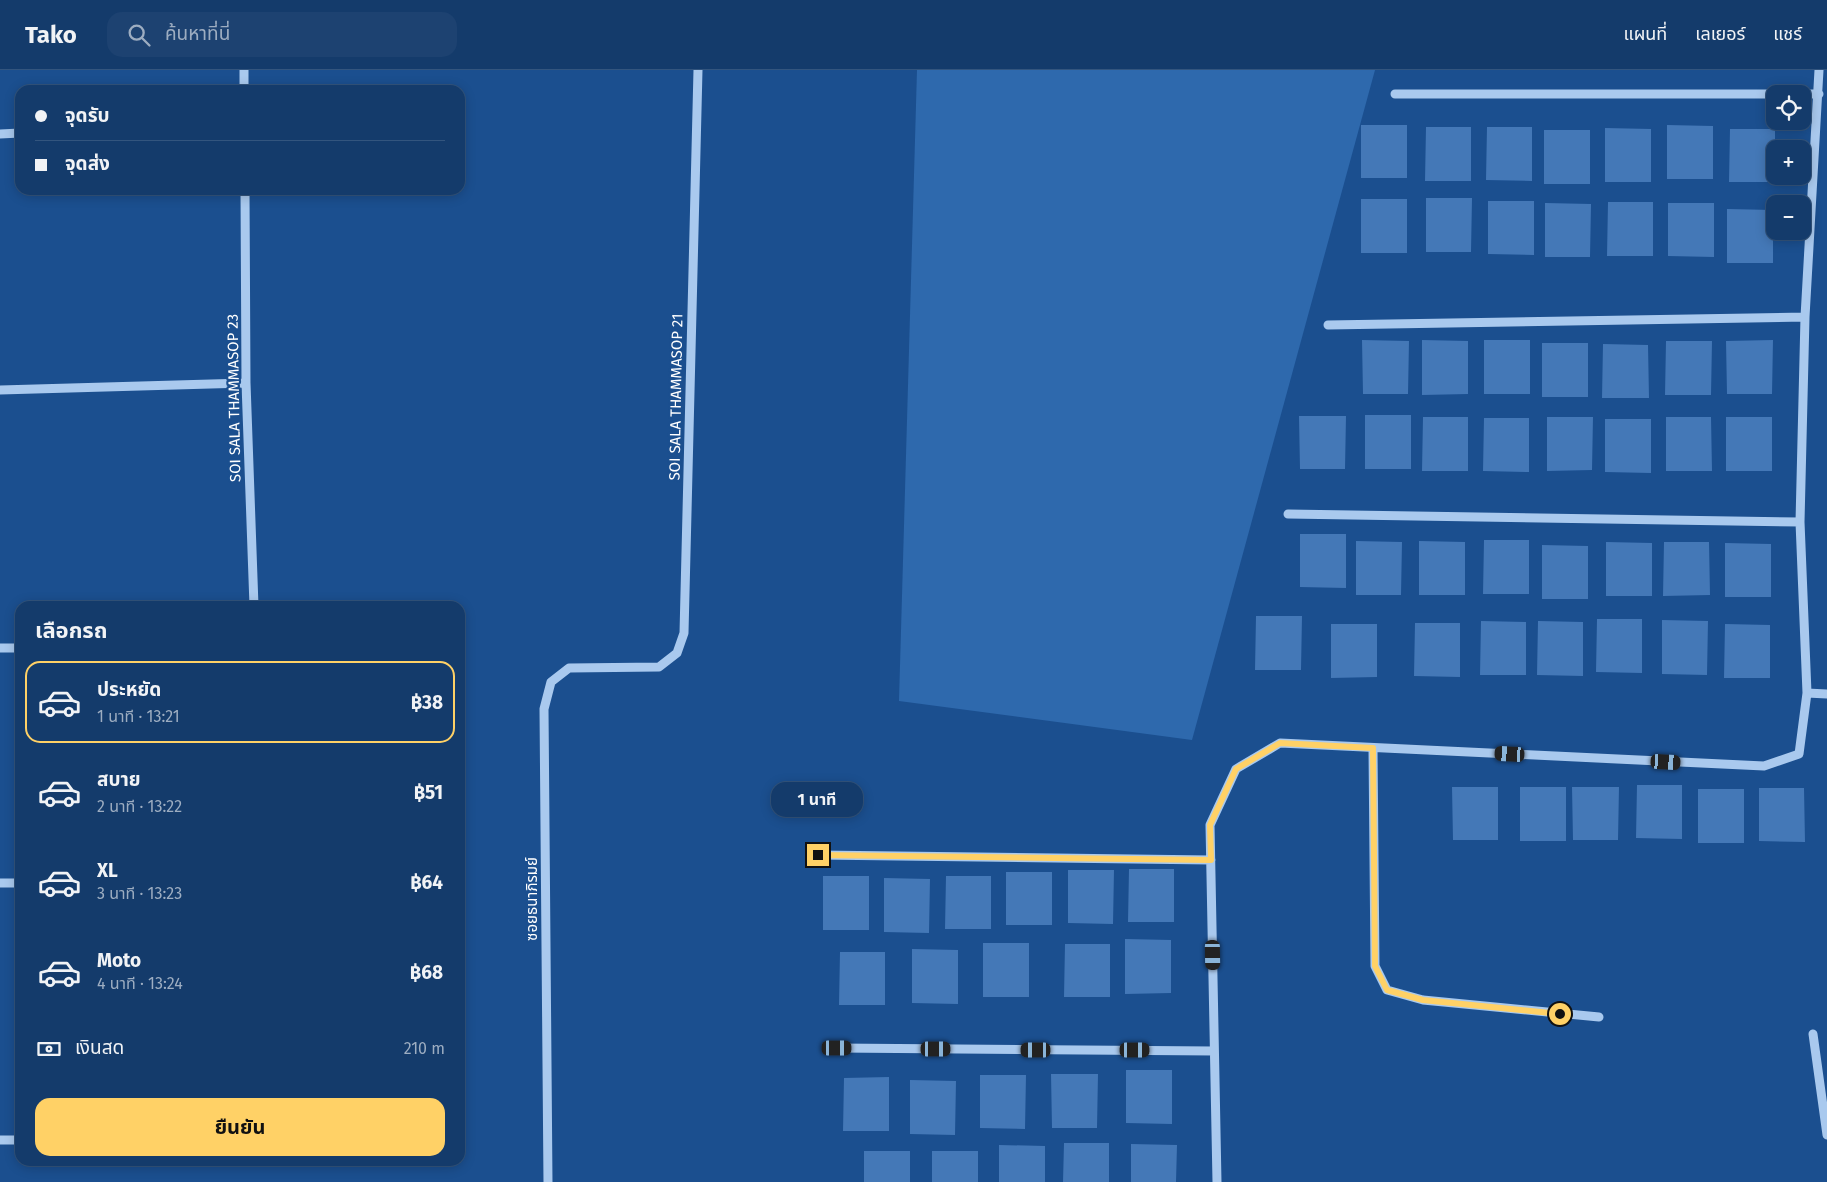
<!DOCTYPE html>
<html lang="th">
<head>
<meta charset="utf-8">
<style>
	:root { --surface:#143b6b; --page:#1d4271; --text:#f1f3f6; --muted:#9dadc1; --line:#33557e; --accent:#ffd166 }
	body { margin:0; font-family:"Fira Sans","Noto Sans Thai",sans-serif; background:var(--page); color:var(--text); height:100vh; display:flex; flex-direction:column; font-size:19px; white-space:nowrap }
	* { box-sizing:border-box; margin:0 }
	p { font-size:16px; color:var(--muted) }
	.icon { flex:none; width:28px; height:28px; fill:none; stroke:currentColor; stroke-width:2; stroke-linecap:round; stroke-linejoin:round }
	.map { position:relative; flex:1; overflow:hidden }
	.drawer { position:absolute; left:15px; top:531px; width:450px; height:565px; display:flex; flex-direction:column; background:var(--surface); border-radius:15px; box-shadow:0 2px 12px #0003,0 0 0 1px var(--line) }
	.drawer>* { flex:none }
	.banner { position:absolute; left:15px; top:15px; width:450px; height:110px; border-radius:15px; box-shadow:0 2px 12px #0003,0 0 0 1px var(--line); display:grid; align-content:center; height:110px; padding:0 20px; background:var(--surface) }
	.buttons { position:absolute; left:1766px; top:15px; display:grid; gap:10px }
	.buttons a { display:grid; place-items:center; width:45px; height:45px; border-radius:10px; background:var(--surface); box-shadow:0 2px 12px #0003,0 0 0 1px var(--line); font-size:25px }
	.end { position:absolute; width:22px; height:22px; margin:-11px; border:6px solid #ffd166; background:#111; box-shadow:0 0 0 2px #111 }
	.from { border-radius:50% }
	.bubble { position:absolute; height:35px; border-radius:15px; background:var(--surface); box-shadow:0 2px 12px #0003,0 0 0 1px var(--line); font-size:16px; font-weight:700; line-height:35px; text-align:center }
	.car { position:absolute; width:15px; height:30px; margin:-15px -8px; border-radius:6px; box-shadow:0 0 4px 1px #0007; background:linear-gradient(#222 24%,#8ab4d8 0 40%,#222 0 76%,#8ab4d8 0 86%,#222 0) }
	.banner b { display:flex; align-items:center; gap:18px; height:48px; font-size:19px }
	.banner b+b { border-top:1px solid var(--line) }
	.banner i { width:12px; height:12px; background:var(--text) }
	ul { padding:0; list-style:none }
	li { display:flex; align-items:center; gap:15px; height:82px; margin:0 10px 8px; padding:0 10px; border:2px solid transparent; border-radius:15px }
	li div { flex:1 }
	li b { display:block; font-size:19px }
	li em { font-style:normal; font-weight:700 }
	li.current { border-color:var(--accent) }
	li>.icon { width:45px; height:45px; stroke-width:1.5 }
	h2 { padding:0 20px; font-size:22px; line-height:60px }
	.pay { display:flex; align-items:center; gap:12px; height:55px; padding:0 20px; font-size:19px }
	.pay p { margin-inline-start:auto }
	.cta { display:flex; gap:10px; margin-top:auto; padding:10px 20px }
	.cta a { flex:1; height:58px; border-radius:15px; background:var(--accent); color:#111; font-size:20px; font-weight:700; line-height:58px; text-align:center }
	header { display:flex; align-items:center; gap:30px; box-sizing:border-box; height:70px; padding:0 25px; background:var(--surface); border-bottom:1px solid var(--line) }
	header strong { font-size:24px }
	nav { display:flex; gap:28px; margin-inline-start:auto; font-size:18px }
	.search { width:350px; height:45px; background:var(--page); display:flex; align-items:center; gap:12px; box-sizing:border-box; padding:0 18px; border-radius:15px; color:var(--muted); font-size:19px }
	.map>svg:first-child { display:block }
	.green { fill:#2e69ad }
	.building { fill:#4478b7 }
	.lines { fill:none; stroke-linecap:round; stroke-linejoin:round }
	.minor { stroke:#a9c9ee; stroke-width:9 }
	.route { stroke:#ffd166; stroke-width:6 }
	.labels { text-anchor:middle; stroke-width:4.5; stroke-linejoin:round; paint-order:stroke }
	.street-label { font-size:15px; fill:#fff; stroke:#1b4f8f }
</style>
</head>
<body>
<header>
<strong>Tako</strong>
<div class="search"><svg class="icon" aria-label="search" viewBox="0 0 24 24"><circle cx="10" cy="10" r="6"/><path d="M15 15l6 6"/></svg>ค้นหาที่นี่</div>
<nav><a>แผนที่</a><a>เลเยอร์</a><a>แชร์</a></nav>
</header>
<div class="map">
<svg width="1827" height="1112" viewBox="0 0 1827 1112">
	<rect width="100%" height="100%" fill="#1b4f8f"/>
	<path class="green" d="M917,0H1375L1192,670L899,631Z"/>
	<path class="building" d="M1361,55H1407V108H1361Z
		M1667,55L1713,56V109H1667Z
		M1426,57H1471V111H1425Z
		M1487,57H1532V111L1486,110Z
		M1605,58L1651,59V112H1605Z
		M1730,59H1775V112H1729Z
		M1544,60H1590V114H1544Z
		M1426,128H1472L1471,182H1426Z
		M1361,129H1407V183H1361Z
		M1488,131H1534V185L1488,184Z
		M1608,132H1653V186H1607Z
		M1545,133L1591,134L1590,187H1545Z
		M1668,133H1714V187L1668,186Z
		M1727,139L1773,140V193H1727Z
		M1362,270L1409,271L1408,324H1363Z
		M1422,270L1468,271V324L1422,325Z
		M1484,270H1530V324H1484Z
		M1773,270L1772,324H1727L1726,271Z
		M1666,271H1712L1711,325H1665Z
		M1542,273H1588V327H1542Z
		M1603,274L1648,275L1649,328H1602Z
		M1365,345H1411V399H1365Z
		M1299,346H1346L1345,399H1300Z
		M1423,347H1468V401H1422Z
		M1547,347H1593L1592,400L1547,401Z
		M1666,347H1711L1712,401H1666Z
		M1726,347H1772V401H1726Z
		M1484,348H1529V402L1483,401Z
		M1605,349H1651V403L1605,402Z
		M1300,464H1346V518L1300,517Z
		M1484,470H1529V524H1483Z
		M1356,471L1402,472L1401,525H1356Z
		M1419,471L1465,472V525H1419Z
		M1606,472L1652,473V526H1606Z
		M1664,472H1709L1710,525L1663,526Z
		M1725,473L1771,474V527H1725Z
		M1542,475L1588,476V529H1542Z
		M1256,546H1302L1301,600H1255Z
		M1597,549H1642V603L1596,602Z
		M1662,550L1708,551L1707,605L1662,604Z
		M1481,551L1526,552V605H1480Z
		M1538,551L1583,552V606L1537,605Z
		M1415,553H1460V607L1414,606Z
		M1331,554H1377V607L1331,608Z
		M1725,554L1770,555V608H1724Z
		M1637,715H1682V769L1636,768Z
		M1452,717H1498V770H1453Z
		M1520,717H1566V771H1520Z
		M1572,717H1619L1618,770H1573Z
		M1759,718H1804L1805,772L1759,771Z
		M1698,719H1744V773H1698Z
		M1129,799H1174V852H1128Z
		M1068,800H1114L1113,854L1068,853Z
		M1006,802H1052V855H1006Z
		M823,806H869V860H823Z
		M946,806H991V859H945Z
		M884,808L930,809L929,863L884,862Z
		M1125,869L1171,870V923L1125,924Z
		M983,873H1029V927H983Z
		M1065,874H1110V927H1064Z
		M912,879L958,880V934L912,933Z
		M840,882H885V935H839Z
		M1126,1000H1172V1054L1126,1053Z
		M1051,1004H1098L1097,1058H1052Z
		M980,1005H1026L1025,1059L980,1058Z
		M889,1007V1061H843L844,1008Z
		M910,1010L956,1011L955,1065L910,1064Z
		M1064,1073H1109V1112H1063Z
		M1131,1074L1177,1075L1176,1112H1131Z
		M999,1075L1045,1076V1112H999Z
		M864,1081H910V1112H864Z
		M932,1081H978V1112H932Z"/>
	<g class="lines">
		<path class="minor" d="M244,0V20
			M1395,24H1775
			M1802,24H1819
			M0,64L20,63
			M245,120L246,313L254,536
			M1328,255L1805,247
			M0,320L246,313
			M1288,444L1800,452
			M0,578H20
			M1807,623L1827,624
			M1373,678L1375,896L1387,920L1423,930L1599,947
			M818,785L1211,790
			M0,813H20
			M1813,964L1827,1065
			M837,978L1214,981
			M0,1070H20
			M548,1112L544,639L551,612L569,598L659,597L677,583L684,563L698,0
			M1217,1112L1210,755L1236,699L1280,673L1764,696L1799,684L1807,623L1800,452L1805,247L1819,0"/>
	</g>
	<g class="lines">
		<path class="route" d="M818,785L1211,790L1210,755L1236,699L1280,673L1373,678L1375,896L1387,920L1423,930L1560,944"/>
	</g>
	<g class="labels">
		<g class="street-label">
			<text transform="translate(676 327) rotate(-89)" y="5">SOI SALA THAMMASOP 21</text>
			<text transform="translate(234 328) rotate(-91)" y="5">SOI SALA THAMMASOP 23</text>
			<text transform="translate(532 829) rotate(-90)" y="5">ซอยธนาภิรมย์</text>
		</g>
	</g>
</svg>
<div class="buttons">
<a><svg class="icon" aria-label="locate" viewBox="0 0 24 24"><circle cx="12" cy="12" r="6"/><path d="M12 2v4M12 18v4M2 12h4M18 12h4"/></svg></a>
<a>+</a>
<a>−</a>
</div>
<i class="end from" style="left:1560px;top:944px"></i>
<i class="end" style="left:818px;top:785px"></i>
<div class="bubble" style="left:771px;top:712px;width:92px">1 นาที</div>
<i class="car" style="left:1510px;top:684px;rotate:273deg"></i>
<i class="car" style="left:1666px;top:692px;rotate:93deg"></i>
<i class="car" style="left:1213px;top:885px;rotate:179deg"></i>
<i class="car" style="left:837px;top:978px;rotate:90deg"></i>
<i class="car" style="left:936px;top:979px;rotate:90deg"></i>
<i class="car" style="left:1036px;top:980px;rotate:270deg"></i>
<i class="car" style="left:1135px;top:980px;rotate:90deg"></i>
<div class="banner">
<b><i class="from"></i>จุดรับ</b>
<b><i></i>จุดส่ง</b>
</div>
<section class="drawer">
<h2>เลือกรถ</h2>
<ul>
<li class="current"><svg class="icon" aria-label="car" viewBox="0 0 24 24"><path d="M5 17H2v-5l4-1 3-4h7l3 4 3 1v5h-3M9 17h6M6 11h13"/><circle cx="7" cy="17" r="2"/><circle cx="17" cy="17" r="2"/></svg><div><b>ประหยัด</b><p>1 นาที · 13:21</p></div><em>฿38</em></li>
<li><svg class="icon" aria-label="car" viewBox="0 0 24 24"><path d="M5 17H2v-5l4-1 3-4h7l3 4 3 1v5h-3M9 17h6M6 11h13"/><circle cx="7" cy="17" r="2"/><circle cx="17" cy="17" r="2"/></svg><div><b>สบาย</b><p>2 นาที · 13:22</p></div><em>฿51</em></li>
<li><svg class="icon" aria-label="car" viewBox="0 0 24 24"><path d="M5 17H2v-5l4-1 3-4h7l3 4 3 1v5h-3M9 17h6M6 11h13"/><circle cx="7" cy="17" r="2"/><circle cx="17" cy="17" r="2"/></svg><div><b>XL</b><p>3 นาที · 13:23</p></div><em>฿64</em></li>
<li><svg class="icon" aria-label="car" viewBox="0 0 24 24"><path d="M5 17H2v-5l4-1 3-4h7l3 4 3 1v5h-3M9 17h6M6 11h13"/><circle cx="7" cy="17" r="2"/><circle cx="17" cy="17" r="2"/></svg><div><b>Moto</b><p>4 นาที · 13:24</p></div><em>฿68</em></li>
</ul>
<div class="pay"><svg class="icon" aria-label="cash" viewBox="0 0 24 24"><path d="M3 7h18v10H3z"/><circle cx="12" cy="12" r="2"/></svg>เงินสด<p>210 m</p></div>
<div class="cta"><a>ยืนยัน</a></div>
</section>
</div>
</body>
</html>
